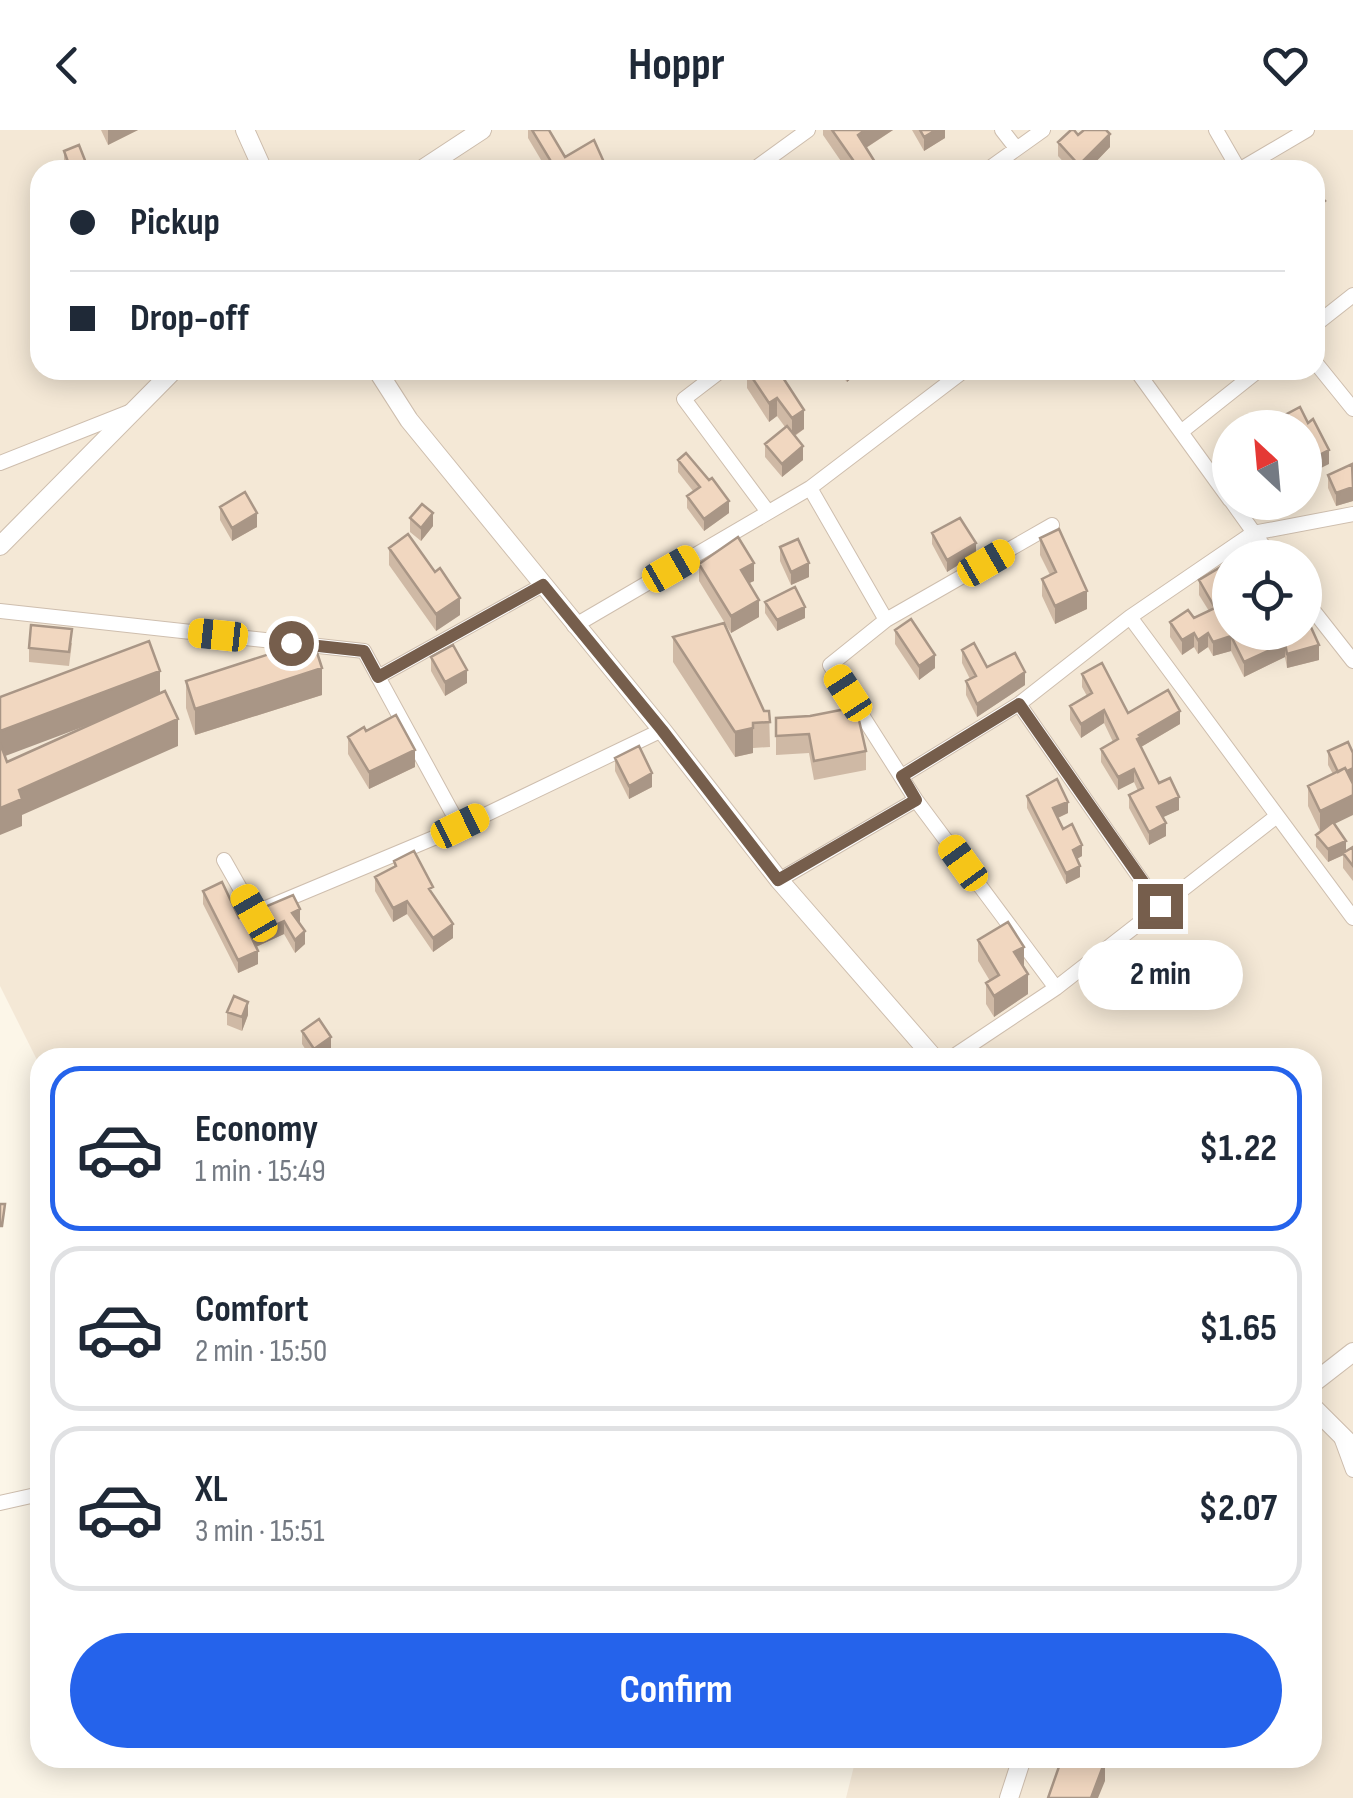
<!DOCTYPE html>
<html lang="en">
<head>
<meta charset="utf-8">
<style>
	:root { --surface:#fff; --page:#f6f6f7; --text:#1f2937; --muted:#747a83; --line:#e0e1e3; --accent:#2563eb }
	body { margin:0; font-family:"Sofia Sans Condensed",sans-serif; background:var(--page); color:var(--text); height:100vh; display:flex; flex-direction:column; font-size:38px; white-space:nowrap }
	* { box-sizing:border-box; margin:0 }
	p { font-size:32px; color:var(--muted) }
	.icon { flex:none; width:55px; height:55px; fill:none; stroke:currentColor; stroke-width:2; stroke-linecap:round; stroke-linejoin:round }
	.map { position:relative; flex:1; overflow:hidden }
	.side { position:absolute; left:30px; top:918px; width:1292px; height:720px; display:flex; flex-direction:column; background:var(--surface); border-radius:30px; box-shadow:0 5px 25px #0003 }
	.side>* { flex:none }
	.banner { position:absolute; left:30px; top:30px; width:1295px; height:220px; border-radius:30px; box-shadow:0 5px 25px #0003; display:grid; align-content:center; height:220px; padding:0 40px; background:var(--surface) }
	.needle { width:65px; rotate:334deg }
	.fabs { position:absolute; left:1212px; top:280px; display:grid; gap:20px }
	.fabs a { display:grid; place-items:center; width:110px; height:110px; border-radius:50%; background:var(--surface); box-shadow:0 5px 25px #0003; font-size:50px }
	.end { position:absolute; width:45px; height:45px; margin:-22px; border:12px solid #765e4c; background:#fff; box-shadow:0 0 0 5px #fff }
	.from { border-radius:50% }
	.bubble { position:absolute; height:70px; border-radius:35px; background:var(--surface); box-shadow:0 5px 25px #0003; font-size:32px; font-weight:700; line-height:70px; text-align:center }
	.car { position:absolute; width:30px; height:60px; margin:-30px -15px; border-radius:12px; box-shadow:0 0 8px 2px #0007; background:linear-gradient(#f5c518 24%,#345 0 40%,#f5c518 0 76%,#345 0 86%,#f5c518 0) }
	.banner b { display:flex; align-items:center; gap:35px; height:95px; font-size:38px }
	.banner b+b { border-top:2px solid var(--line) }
	.banner i { width:25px; height:25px; background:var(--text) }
	ul { padding:18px 0 0; list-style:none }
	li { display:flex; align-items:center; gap:30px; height:165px; margin:0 20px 15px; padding:0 20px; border:5px solid var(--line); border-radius:30px }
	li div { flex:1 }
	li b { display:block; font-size:38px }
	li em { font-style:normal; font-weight:700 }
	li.on { border-color:var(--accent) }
	li>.icon { width:90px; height:90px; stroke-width:1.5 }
	.button { display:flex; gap:20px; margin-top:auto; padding:20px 40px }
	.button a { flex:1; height:115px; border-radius:60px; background:var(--accent); color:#fff; font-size:40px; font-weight:700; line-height:115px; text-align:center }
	header { display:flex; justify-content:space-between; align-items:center; height:130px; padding:0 40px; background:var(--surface); font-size:45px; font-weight:700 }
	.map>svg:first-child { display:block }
	.residential { fill:#f4e8d6; fill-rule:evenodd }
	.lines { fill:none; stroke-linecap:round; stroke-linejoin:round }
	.minor-casing { stroke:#cebeae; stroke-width:16 }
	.tertiary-casing { stroke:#cebeae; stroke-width:20 }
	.minor { stroke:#fff; stroke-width:14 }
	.tertiary { stroke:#fff; stroke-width:18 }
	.wall { fill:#cfb9a5 }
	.shaded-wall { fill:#a99686 }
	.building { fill:#f1d7c0; stroke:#a99686; stroke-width:2.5 }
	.route { stroke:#765e4c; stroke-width:12 }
</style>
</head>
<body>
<header><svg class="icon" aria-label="back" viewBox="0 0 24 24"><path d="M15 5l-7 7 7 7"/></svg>Hoppr<svg class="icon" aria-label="heart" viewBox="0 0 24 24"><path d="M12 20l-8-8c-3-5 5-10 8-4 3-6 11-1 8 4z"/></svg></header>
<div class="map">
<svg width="1353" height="1668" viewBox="0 0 1353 1668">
	<rect width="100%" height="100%" fill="#fcf6e8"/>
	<path class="residential" d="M0,0H1353V1668H846L856,1628H1312V928H40V936L0,856ZM40,40H1315V240H40ZM1230,298H1305V372H1230ZM1230,428H1305V502H1230Z"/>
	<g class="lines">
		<defs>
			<path id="minor" d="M1002,0L1016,18
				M1216,0L1239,40
				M753,40L808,0
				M987,40L1043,0
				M1239,40L1307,0
				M1315,195L1353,165
				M1315,232L1353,279
				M722,240L684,269L768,382
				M1136,240L1230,370
				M1181,302L1259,240
				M0,333L129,282
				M810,358L886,490
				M1232,372L1272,428
				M1052,395L886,490L830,535L916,670L1056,858
				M1305,470L1353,531
				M0,481L364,521L460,697
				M1130,487L1353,788
				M574,496L810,358L965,240
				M378,547L543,455
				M1019,574L1160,777
				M902,646L1019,574L1130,487L1253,403L1353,384
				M224,730L254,783L460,697L662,600
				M779,750L916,670
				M951,928L1056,858L1277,686
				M1342,1310L1353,1340
				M0,1373L40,1364"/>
			<path id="tertiary" d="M245,0L263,40
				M421,40L482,0
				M377,240L409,290L662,600L779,750L934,928
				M0,416L174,240
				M1312,1254L1353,1222
				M1312,1276L1353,1317
				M1009,1668L1022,1628"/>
		</defs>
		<use href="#minor" class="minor-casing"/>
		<use href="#tertiary" class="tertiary-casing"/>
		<use href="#minor" class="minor"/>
		<use href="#tertiary" class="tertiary"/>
	</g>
	<path class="wall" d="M101,0H138L108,15Z
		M528,0H549L565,27L603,40H547L528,8Z
		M823,0H893L866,18L880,40H847L823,5Z
		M912,0H945V8L924,21Z
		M1078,5L1110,17L1088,40L1070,39L1058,26V12Z
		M64,21L88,40H66L64,35Z
		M747,240H778L804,299L795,306L803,330L782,347L765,327V314L785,297L777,286L769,292L747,258Z
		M837,240H861L847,252Z
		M678,330L709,350L729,383L704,401L687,378V366L693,361L678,342Z
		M1353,335V371L1336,376L1328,358V345Z
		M220,377L257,397L232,411L220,390Z
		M410,388L433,396L421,411L410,402Z
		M932,403L976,424L947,442L932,414Z
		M1040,408L1087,479L1055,494L1042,466V449L1050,445L1040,425Z
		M780,417L809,447L791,455L780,431Z
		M389,418L460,485L436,501L389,435Z
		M699,434L754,451L749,453L759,487L731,503L699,451Z
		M1199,450L1230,502H1305L1319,530L1287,538L1285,527L1244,547L1231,521L1213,526L1208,517L1198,524L1194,517L1182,525L1170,507V492L1194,488L1209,481L1199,465Z
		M765,472L805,488L777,501L765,483Z
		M895,500L935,538L919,550L895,514Z
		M673,507L764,581H769L770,617L753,618V623L735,627L673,532Z
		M72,513L69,536L29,532V518Z
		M962,520L987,537L1025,555L977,587L966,565V551L970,549L962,533Z
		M431,527L467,553L445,566L431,541Z
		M1082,544L1128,583L1180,594L1141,617L1159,653L1179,680L1163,687L1166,706L1149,715L1129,678V665L1138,661L1134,652L1118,660L1101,632V619L1113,612L1104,593L1081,608L1070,590V576L1087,566L1082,557Z
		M186,551L322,565L195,605L186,578Z
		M776,588L866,621V640L814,650L809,623L776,625Z
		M366,601L415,637L369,659L348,624V607Z
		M1328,621L1352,652L1334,694L1346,721L1353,717V751L1343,738V725L1328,732L1316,717V705L1320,701L1308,676V656L1333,644L1328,635Z
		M615,628L652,657L629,669L615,641Z
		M1027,666L1068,683L1058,688L1082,726L1077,729L1080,747L1066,754L1027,678Z
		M394,731L433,765L453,808L433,822L407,784L393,792L375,761V747L394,737Z
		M203,761L239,788L300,792L305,814L295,823L284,804L256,817L258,834L238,843L203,774Z
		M978,810L1024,836L1028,864L994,887L986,874V853L990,851L978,831Z
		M227,882L248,885L242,901L227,895Z
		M302,901L331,921L321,928H311L302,914Z
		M1093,1628H1128L1126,1634Z"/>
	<path class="shaded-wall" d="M108,0H138L108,15Z
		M865,0H893L858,23V5Z
		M936,0H945V8L924,21V7Z
		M1110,4V17L1088,40L1081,33Z
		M603,30V40H595Z
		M1325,71V84L1315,93V79Z
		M1319,125V138L1315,142V128Z
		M847,240H861L847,252Z
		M777,268V286L769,292V273Z
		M804,280V299L792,307V288Z
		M803,316V330L782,347V334Z
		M1329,320V334L1305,346V332Z
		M1353,357V371L1336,376V363Z
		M729,371V383L704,401V389Z
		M257,383V397L232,411V398Z
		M433,383V396L421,411V398Z
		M976,413V424L947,442V430Z
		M754,433V451L741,457V440Z
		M809,433V447L791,455V442Z
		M1087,461V479L1055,494V476Z
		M460,468V485L436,501V484Z
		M759,470V487L731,503V486Z
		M805,477V488L777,501V490Z
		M1194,503V517L1182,525V510Z
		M1208,503V517L1198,524V510Z
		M1231,506V521L1213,526V512Z
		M1285,513V527L1244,547V532Z
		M1319,515V530L1287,538V524Z
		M935,525V538L919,550V536Z
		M322,538V565L195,605V579Z
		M467,540V553L445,566V552Z
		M160,541V568L0,628V601Z
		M1025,542V555L977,587V574Z
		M1104,580V593L1081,608V594Z
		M1180,581V594L1141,617L1137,609L1139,605Z
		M178,589V616L22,685V696L0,705V678L19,660Z
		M753,598V623L735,627V602Z
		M415,620V637L369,659V642Z
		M1353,638V651L1339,658V644Z
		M1134,639V652L1118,660V647Z
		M652,643V657L629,669V656Z
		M1353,665V685L1320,701V681Z
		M1179,667V680L1157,690V677Z
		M1068,672V683L1053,690V678Z
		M1166,693V706L1149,715V702Z
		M1346,711V724L1328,732V719Z
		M1082,715V726L1073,731V720Z
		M1080,736V747L1066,754V743Z
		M407,771V784L393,792V778Z
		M300,779V792L292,796V783Z
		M284,791V804L251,819V806Z
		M453,794V808L433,822V808Z
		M305,801V814L295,823V810Z
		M1024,817V837L1014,822Z
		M258,821V834L238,843V830Z
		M1028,844V864L994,887V866Z
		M248,872V885L242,901V887Z
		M331,907V921L321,928H314V919Z
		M1105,1631V1651L1098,1668H1091Z"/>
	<path class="building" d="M532,0H549L565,27L594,10L603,30L595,40H553L555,38Z
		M832,0H865L858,5L880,40H860Z
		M920,0H936L924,7Z
		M1071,0H1074L1078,5L1084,0H1106L1110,4L1081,33L1089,40H1070L1077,33L1058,12Z
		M79,15L88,38L82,40H71L64,21Z
		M1315,61L1325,71L1315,79Z
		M747,240H778L804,280L792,288L777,268L769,273Z
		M1300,277L1308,293L1313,289L1329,320L1305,332V298H1289L1283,286Z
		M787,296L803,316L782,334L765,314Z
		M686,323L709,350L712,348L729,371L704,389L687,366L700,357L678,330Z
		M1352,334L1353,357L1336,363L1328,345Z
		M245,362L257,383L232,398L220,377Z
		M422,374L433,383L421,398L410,388Z
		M960,388L976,413L947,430L932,403Z
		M1059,399L1087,461L1055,476L1042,449L1056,442L1040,408Z
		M408,404L435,442L440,438L460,468L436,484L389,418Z
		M738,407L754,433L741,440L759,470L731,486L699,434Z
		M798,409L809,433L791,442L780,417Z
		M1229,432L1230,502H1305V484L1319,515L1287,524L1285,513L1244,532L1231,506L1213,512L1208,503L1198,510L1194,503L1182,510L1170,492L1188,480L1194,488L1215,478L1199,450Z
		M795,457L805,477L777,490L765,472Z
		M911,489L935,525L919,536L895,500Z
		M724,493L764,581H769L770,592L753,593V598L735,602L673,507Z
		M31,495L72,499L69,522L29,518Z
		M313,510L322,538L195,579L186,551Z
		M149,511L160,541L0,601V567Z
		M974,513L987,537L1015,523L1025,542L977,574L966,551L976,546L962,520Z
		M453,515L467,540L445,552L431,527Z
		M1102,533L1128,583L1168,560L1180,581L1139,605L1141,607L1137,609L1159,653L1170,648L1179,667L1157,677L1166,693L1149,702L1129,665L1143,658L1134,639L1118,647L1101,619L1118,609L1104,580L1081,594L1070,576L1092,563L1082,544Z
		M165,561L178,589L19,660L22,669L0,678V613L7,632Z
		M856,577L866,621L814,631L809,604L776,606V588L810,586Z
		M396,585L415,620L369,642L348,607L364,597L366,601Z
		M1348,612L1353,623V638L1347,641L1345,638L1338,642L1328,621Z
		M639,616L652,643L629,656L615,628Z
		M1345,638L1353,654V665L1320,681L1308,656Z
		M1057,649L1068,672L1053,678L1063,699L1072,694L1082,715L1073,720L1080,736L1066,743L1027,666Z
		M1333,692L1346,711L1328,719L1316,705Z
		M1353,717V736L1343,723Z
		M414,721L433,757L429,759L453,794L433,808L407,771L393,778L375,747L396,736L394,731Z
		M222,752L239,788L293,765L300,779L292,783L305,801L295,810L284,791L251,806L258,821L238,830L203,761Z
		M1008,792L1024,817L1014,822L1028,844L994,866L986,853L999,845L978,810Z
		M234,866L248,872L242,887L227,882Z
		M319,889L331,907L314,919L302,901Z
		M0,1074H5L2,1096H0Z
		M1062,1628H1084L1105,1631L1091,1668H1048Z"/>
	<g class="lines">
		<path class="route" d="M291,513L364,521L378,547L543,455L662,600L778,750L916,670L902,646L1019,574L1160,776"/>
	</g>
</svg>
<div class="fabs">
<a><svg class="needle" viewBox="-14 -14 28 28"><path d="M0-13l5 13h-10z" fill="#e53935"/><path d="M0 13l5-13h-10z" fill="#747a83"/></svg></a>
<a><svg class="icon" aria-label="locate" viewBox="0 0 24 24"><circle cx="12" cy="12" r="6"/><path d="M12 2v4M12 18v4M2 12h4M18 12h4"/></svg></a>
</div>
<i class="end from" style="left:291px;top:513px"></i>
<i class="end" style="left:1160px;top:776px"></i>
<div class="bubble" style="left:1078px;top:810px;width:165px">2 min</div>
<i class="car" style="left:986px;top:433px;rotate:60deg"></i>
<i class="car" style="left:671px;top:439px;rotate:60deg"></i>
<i class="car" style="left:218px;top:505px;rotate:276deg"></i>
<i class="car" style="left:848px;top:563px;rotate:327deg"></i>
<i class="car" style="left:460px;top:696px;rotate:64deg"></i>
<i class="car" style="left:963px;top:733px;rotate:324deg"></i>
<i class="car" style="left:254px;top:783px;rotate:330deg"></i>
<div class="banner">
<b><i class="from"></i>Pickup</b>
<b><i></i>Drop-off</b>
</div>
<section class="side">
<ul>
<li class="on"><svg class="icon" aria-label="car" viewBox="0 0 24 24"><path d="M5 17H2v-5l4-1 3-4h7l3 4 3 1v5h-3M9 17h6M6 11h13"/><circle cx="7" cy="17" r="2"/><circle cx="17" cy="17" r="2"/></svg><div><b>Economy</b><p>1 min · 15:49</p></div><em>$1.22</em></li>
<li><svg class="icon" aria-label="car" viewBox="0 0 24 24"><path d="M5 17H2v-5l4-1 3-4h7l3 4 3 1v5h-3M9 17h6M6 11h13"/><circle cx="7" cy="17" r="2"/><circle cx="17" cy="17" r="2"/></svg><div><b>Comfort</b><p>2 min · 15:50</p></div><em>$1.65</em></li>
<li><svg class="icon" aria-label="car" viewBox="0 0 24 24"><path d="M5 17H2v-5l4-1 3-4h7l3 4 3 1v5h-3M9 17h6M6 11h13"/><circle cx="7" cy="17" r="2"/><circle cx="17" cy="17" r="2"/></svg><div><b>XL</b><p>3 min · 15:51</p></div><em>$2.07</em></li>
</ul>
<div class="button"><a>Confirm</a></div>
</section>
</div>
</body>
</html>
